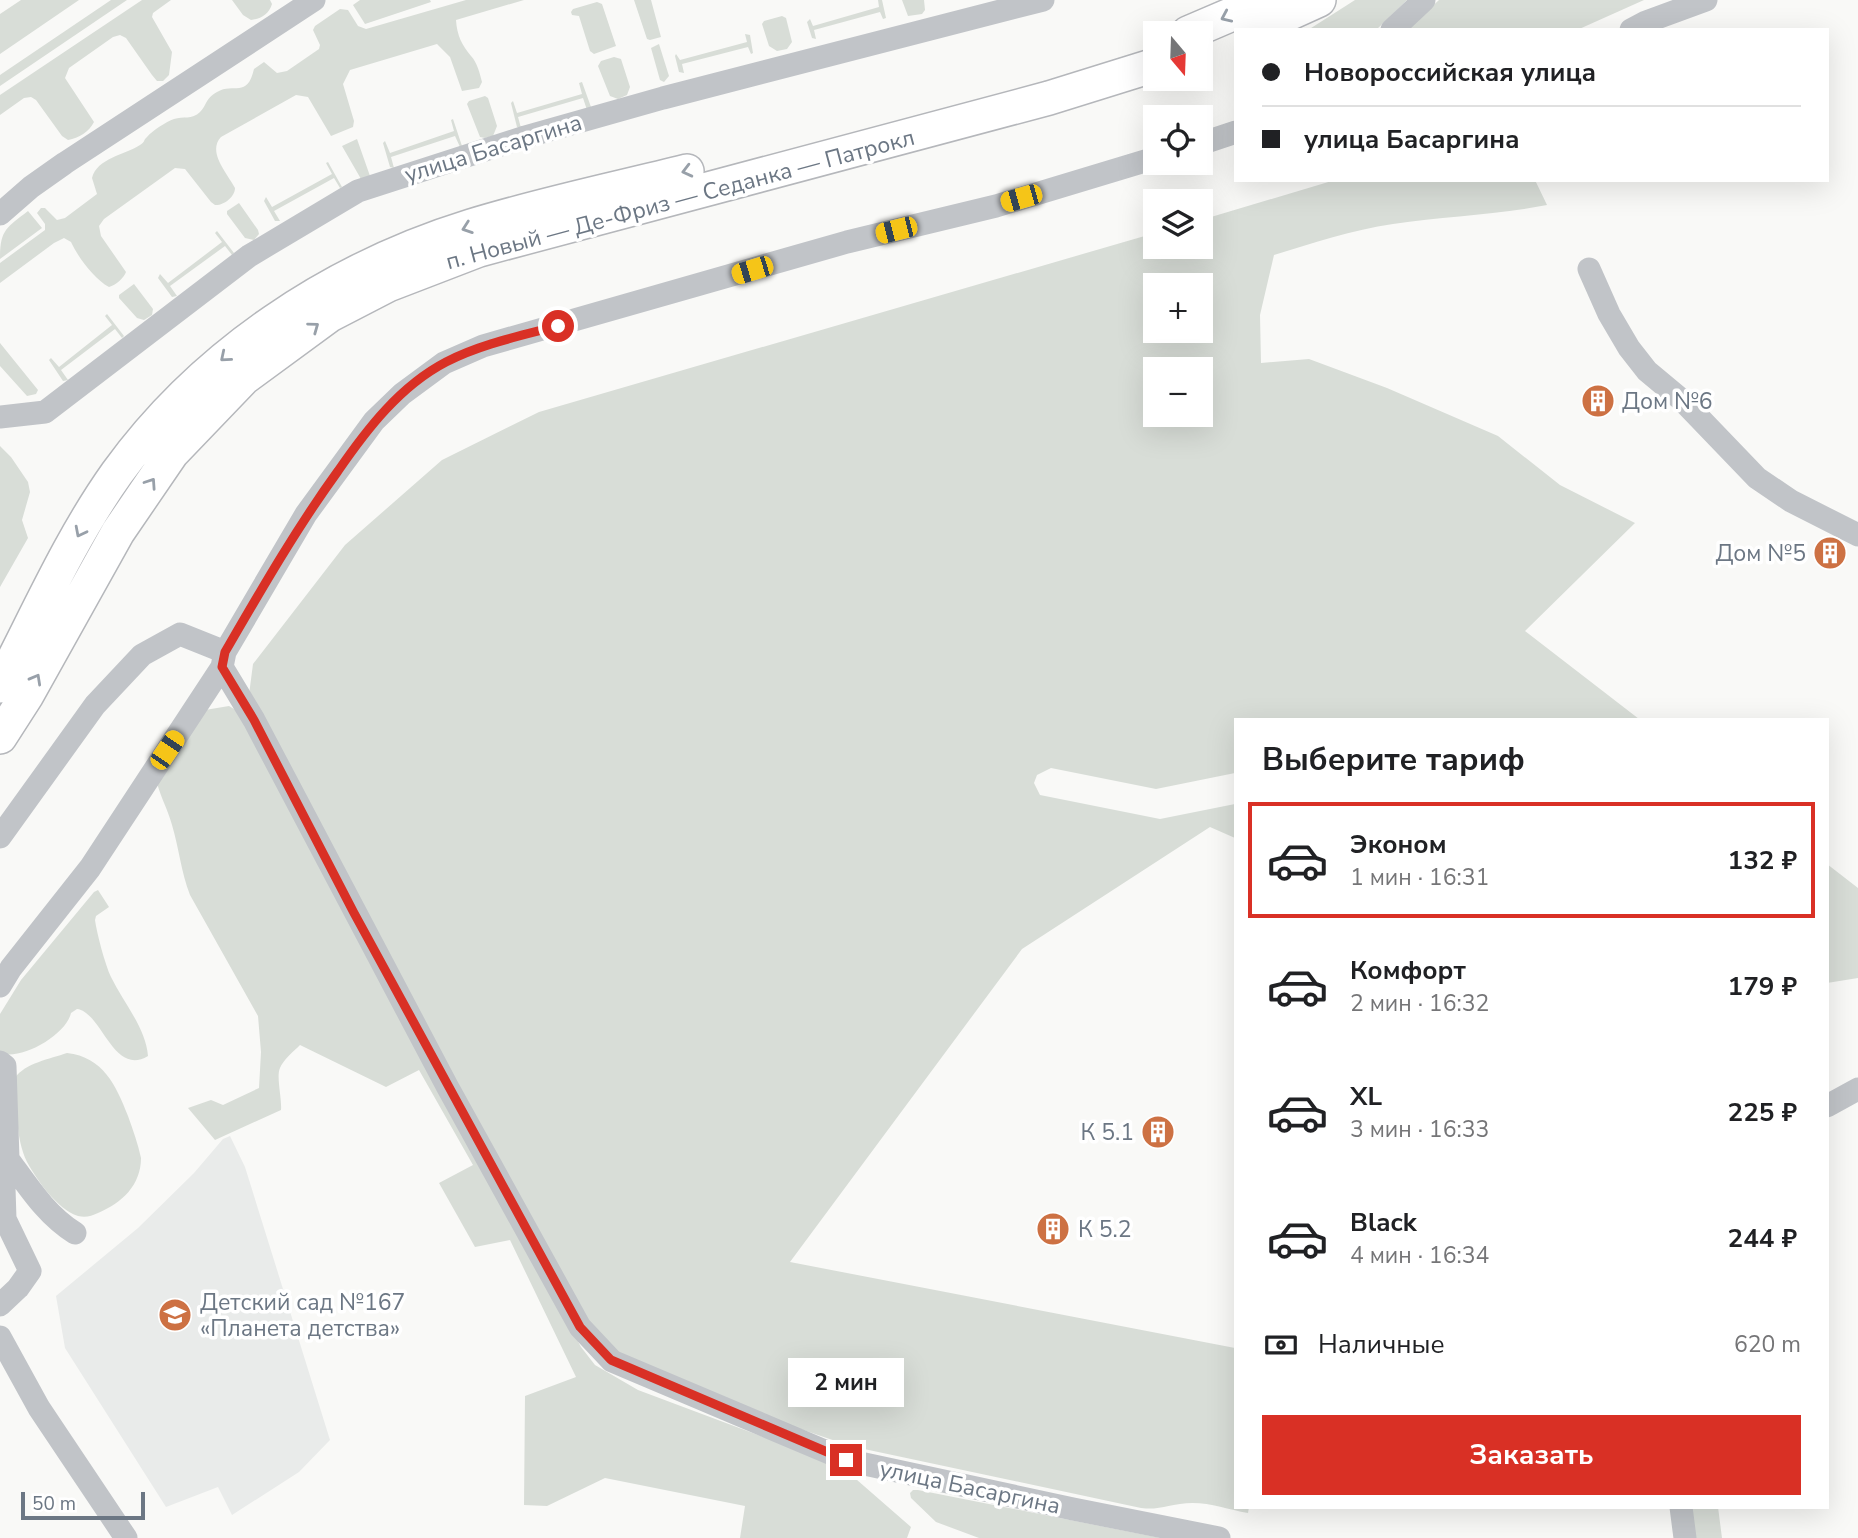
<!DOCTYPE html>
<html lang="ru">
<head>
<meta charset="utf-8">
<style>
	:root { --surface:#fff; --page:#f6f6f6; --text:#202124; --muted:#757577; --line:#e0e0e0; --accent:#d93025 }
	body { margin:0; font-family:"Nunito Sans",sans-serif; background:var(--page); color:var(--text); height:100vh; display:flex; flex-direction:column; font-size:26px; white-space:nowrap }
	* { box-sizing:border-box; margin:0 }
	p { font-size:23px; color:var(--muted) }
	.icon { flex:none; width:38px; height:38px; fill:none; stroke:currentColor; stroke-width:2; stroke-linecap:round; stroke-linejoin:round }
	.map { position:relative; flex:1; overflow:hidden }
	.details { position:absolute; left:1234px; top:718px; width:595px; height:791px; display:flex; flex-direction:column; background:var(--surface); border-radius:0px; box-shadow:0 7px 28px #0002 }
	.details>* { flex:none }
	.top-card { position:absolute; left:1234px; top:28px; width:595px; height:154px; border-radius:0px; box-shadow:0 7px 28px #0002; display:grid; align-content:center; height:154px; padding:0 28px; background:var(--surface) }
	.needle { width:46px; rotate:161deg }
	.controls { position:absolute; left:1143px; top:21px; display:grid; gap:14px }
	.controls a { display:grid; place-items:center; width:70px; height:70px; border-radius:0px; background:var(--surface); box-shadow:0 7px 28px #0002; font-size:35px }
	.scale { position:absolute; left:21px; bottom:18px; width:124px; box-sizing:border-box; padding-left:7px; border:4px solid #6c7784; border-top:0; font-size:19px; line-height:24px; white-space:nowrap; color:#6c7784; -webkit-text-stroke:5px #fff; paint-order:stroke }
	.end { position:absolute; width:32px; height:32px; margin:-16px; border:9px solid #d93025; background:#fff; box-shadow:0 0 0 4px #fff }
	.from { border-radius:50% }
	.bubble { position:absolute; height:49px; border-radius:0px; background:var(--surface); box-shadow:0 7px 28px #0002; font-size:23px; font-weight:700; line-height:49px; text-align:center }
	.car { position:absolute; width:21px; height:42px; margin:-21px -10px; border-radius:9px; box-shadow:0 0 5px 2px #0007; background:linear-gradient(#f5c518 24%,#345 0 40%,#f5c518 0 76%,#345 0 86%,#f5c518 0) }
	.top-card b { display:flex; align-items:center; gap:24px; height:66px; font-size:26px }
	.top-card b+b { border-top:2px solid var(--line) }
	.top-card i { width:18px; height:18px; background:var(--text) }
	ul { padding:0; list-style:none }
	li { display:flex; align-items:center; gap:21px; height:116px; margin:0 14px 10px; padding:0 14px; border:4px solid transparent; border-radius:0px }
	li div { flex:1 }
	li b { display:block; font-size:26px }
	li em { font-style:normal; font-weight:700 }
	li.current { border-color:var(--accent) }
	li>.icon { width:63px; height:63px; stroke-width:1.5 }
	h2 { padding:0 28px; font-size:32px; line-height:84px }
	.pay { display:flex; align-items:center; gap:18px; height:77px; padding:0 28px; font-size:26px }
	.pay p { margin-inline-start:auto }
	.button { display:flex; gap:14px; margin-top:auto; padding:14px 28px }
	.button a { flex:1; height:80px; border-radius:0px; background:var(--accent); color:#fff; font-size:28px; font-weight:700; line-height:80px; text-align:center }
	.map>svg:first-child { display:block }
	.built { fill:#e9ebea }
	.green { fill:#d8ddd7; fill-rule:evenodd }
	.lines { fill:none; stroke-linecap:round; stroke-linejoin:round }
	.highway-casing { stroke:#b5b7bb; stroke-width:36 }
	.minor { stroke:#c1c4c8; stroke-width:23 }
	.highway { stroke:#fff; stroke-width:33 }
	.oneway { stroke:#98a0a9 }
	.route { stroke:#d93025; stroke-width:9 }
	.labels { text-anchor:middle; stroke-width:7; stroke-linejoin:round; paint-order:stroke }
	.street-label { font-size:23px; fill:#6c7784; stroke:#fff }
	.poi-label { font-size:23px; fill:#6c7784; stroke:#fff; text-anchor:start }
</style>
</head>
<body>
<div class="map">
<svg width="1858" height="1538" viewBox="0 0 1858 1538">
	<rect width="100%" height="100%" fill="#f9f9f7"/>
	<path class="built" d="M230,1136L245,1167L330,1440L299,1472L232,1515L218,1487L166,1507L65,1348L56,1296L138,1228L194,1173L223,1139Z"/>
	<path class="green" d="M21,0H79L0,54V14Z
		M111,0H127L0,86V75Z
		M142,0H171L153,13L152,17L172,52L169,75L163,81H157L152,75L126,38L120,35L113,37L69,68L65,78L94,122C89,132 79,138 68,140L62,136L36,100L31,97L24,98L0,115V95Z
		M232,0H270L272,4C269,14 261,19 251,20L243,15Z
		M360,0H430L431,2L365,24L353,5Z
		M466,0H524L456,20C457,36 462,45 471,56C477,62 480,74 482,82L479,88L462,91L450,57L437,44L350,70L343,84L354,121L353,127L331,136L308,97L296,95L221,137C207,152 227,173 235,188C235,197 223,206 215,205L211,202L185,169L175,168L104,219L99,226L101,236L126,272C124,278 116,285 109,287C94,279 78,257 71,242L64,238L54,243L0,283V263L45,230V224L37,213L41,208H45L57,220L65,218L97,194L92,178C97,158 125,155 140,145C146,141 142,142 147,137C153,130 166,122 174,119C183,116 192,120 200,112C207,105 205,99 217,92C234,82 247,99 254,69L264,62L277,73L287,71L319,49L320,45L313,30L315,26L340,9L348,10L358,26L366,29Z
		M634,0H651L661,37L650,40L647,39Z
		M878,0H882L886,18L883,19L880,12L814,30L816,39L812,38L807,22L810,19L813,26L879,7Z
		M902,0H924L925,10L922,14L908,16Z
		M1355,0H1407L1376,30H1308Z
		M1439,0H1644L1577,30H1407Z
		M597,2L602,4L616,46L594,54L590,51L579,16L572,15L571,12L573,9Z
		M782,16L786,18L792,42L787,49L777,51L769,46L762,24L764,21Z
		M745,34L750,35L753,53L751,54L748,47L682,64L684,73L679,72L675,56L676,54L680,60L747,42Z
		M659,44L669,76L664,82L660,80L651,48Z
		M614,57L621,59L630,87L627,95L618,99L610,96L598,66L601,61Z
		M582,82L591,107L587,110L583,98L518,117L521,128L517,127L511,103L513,101L517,113L582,94L579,83Z
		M485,96L488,98L497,126L493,136L485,138L480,137L467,104L469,101Z
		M453,119L462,146L460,147L455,136L391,157L394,168L390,167L383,143L385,141L390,153L454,131L451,120Z
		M357,139L370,176L361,179L342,146Z
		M328,162L342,187L340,188L334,178L274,211L280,221H275L264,201L266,197L272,207L332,174L326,163Z
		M1335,180H1535L1547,205C1496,215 1444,216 1393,224C1352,230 1313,243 1274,255L1260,315L1261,363L1309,359L1387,388L1498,436L1560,485L1635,523L1525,631L1639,719H1236L1235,773L1156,789L1051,768L1037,775L1034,783L1040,795L1160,819L1235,804V838L1210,827L1022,949L790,1262L1235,1348L1236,1507H1249L1248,1513C1225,1509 1204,1500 1180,1504C1163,1506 1159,1510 1141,1508L850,1446L666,1383L615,1355L586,1330L247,710L253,664L345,545L442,460L539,412L1155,233V247H1200L1201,220ZM1155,285H1200V331H1155ZM1155,369H1200V415H1155Z
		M239,203L258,230L259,234L254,240L245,238L227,214V211Z
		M28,211L42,228L0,259C0,230 6,228 28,211Z
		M217,231L234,253L232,255L225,246L170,286L177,296L172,297L158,278L160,274L168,283L222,242L215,233Z
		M134,284L153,309L152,315L144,320L137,318L119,298V295Z
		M107,314L124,336L122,338L115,329L61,370L68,380L63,381L49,360L51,358L59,367L112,325L105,316Z
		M0,343L38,390L36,394L27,396L0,366Z
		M0,446L11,457L28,482L30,492L22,520L28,538L0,587Z
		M229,706L239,712L581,1347L595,1365L638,1390L841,1466L911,1527L907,1538H740L745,1506L605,1478L547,1506L524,1505L525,1396L576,1377L510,1240L475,1247L439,1183L473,1165L419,1070L386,1087L300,1045C294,1051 283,1060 280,1068C276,1076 282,1098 281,1110L215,1140L188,1108L211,1100L223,1105L259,1088L261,1052L258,1016L190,895C181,872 179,848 172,825C168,810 161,798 157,783L205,710Z
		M1827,864L1858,888V978L1827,983Z
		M98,890L109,907L96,916L95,920C97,934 105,964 111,977C123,1002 146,1028 148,1056C113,1077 102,1012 77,1009L71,1013C66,1035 21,1061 0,1053V1014L21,980L94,892Z
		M67,1053C103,1057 116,1085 128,1116C133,1130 138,1144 141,1158C141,1185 122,1203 98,1213C91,1216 86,1218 78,1216C57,1209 37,1180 27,1162C15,1137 17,1105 15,1078C25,1063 50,1059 67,1053Z
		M913,1490H918L1161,1538H979L936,1522L911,1498L910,1493Z
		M1692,1507H1718L1722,1538H1695Z"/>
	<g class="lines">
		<defs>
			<path id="highway" d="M1253,30L1319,0
				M1188,33L1265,0
				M0,686C37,615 70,539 117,473C203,354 332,269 471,226C542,204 615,189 687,171
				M0,737L27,695L118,532L172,453L244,378L330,315L388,285L479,250L1049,98L1155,65"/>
		</defs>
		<use href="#highway" class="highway-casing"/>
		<path class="minor" d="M1392,30L1424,0
			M1631,30L1646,22L1706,0
			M1200,144L1236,132
			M0,214L31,187L65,163L314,0
			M1589,269L1609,314L1629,348L1647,371L1683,401L1757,478L1791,501L1858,535
			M0,417L45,412L249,256L358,191L525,137L663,98L1043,0
			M222,667L254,720L447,1086L580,1327L612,1361L846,1460L1073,1509L1219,1538
			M0,837L95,705L142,655L180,634L225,652
			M0,986L11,968L90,868L222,667L225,652L306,514L374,421L402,394L444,363L483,346L847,242L996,206L1155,158
			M0,1062L5,1066L8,1159L4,1188L5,1219L30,1271L18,1288L0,1305
			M1827,1106L1858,1089
			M8,1159C28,1186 46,1215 75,1233
			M0,1337L39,1408L126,1538
			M1681,1507L1685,1538"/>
		<use href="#highway" class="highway"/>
	</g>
	<defs><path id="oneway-chevron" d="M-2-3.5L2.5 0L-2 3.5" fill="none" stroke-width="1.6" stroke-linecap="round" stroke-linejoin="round" transform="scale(1.75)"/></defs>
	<g class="oneway">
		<use href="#oneway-chevron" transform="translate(1226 17) rotate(156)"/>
		<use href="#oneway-chevron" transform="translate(687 171) rotate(166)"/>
		<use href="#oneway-chevron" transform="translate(467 228) rotate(161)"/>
		<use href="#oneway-chevron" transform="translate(314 327) rotate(-36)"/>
		<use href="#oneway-chevron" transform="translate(225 357) rotate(140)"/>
		<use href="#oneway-chevron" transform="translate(151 483) rotate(-56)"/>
		<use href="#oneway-chevron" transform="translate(80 532) rotate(117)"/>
		<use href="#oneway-chevron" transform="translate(36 679) rotate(-61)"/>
	</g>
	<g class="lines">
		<path class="route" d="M558,326C520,336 481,344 446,362C400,386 367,429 338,471C296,529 261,590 225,652L222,667L254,720L354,913L580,1327L611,1360L846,1460"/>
	</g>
	<defs>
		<symbol id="building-disc" viewBox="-11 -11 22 22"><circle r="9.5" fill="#cd7143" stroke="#fff"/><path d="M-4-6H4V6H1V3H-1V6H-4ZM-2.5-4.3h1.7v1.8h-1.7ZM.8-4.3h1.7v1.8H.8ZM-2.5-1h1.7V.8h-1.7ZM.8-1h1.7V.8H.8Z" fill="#fff"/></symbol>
		<symbol id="school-disc" viewBox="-11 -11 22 22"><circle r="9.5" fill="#cd7143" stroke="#fff"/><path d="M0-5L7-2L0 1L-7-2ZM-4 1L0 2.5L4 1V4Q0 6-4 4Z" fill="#fff"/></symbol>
	</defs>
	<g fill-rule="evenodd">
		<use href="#building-disc" x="1579" y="382" width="38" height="38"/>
		<use href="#building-disc" x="1811" y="534" width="38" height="38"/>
		<use href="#building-disc" x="1139" y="1113" width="38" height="38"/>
		<use href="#building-disc" x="1034" y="1210" width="38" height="38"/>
		<use href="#school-disc" x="156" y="1296" width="38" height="38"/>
	</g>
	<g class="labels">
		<g class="street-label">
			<text transform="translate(493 148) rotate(-17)" y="8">улица Басаргина</text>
			<text transform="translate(680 199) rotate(-15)" y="8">п. Новый — Де-Фриз — Седанка — Патрокл</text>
			<text transform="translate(970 1487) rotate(12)" y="8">улица Басаргина</text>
		</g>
		<g class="poi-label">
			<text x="1622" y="409">Дом №6</text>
			<text x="1806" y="561" text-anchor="end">Дом №5</text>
			<text x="1134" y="1140" text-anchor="end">К 5.1</text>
			<text x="1078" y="1237">К 5.2</text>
			<text x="200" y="1310">Детский сад №167<tspan x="200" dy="26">«Планета детства»</tspan></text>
		</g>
	</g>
</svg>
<div class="controls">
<a><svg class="needle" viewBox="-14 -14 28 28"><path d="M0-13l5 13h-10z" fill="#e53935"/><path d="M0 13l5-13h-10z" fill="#757577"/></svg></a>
<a><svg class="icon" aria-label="locate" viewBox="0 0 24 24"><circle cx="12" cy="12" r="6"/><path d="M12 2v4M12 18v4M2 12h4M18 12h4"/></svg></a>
<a><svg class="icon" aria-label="layers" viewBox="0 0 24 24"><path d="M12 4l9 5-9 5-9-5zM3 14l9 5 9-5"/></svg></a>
<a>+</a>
<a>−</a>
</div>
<div class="scale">50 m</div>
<i class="end from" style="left:558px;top:326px"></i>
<i class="end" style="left:846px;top:1460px"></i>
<div class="bubble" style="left:788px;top:1358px;width:116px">2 мин</div>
<i class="car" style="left:1021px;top:198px;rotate:254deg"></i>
<i class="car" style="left:896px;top:230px;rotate:256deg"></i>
<i class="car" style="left:752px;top:270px;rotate:253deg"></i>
<i class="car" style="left:167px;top:750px;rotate:34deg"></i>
<div class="top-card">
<b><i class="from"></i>Новороссийская улица</b>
<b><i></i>улица Басаргина</b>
</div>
<section class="details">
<h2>Выберите тариф</h2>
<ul>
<li class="current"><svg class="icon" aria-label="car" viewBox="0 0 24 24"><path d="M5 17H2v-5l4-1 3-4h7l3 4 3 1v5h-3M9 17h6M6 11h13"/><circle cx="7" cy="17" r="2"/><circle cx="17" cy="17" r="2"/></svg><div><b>Эконом</b><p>1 мин · 16:31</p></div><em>132 ₽</em></li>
<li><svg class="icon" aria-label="car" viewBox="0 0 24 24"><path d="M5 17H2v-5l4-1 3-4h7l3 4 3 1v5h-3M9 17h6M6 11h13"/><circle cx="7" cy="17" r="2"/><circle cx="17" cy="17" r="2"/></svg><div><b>Комфорт</b><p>2 мин · 16:32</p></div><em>179 ₽</em></li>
<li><svg class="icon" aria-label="car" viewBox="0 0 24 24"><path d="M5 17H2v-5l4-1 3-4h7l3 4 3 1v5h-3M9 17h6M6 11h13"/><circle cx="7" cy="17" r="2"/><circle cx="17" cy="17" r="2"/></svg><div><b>XL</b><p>3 мин · 16:33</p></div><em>225 ₽</em></li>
<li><svg class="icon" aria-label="car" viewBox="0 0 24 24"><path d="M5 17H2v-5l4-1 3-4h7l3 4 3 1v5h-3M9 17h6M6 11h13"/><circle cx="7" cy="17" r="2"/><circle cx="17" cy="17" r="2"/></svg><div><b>Black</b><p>4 мин · 16:34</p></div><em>244 ₽</em></li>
</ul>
<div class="pay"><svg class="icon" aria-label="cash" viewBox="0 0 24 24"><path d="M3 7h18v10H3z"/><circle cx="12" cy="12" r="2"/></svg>Наличные<p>620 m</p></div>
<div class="button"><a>Заказать</a></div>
</section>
</div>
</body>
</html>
